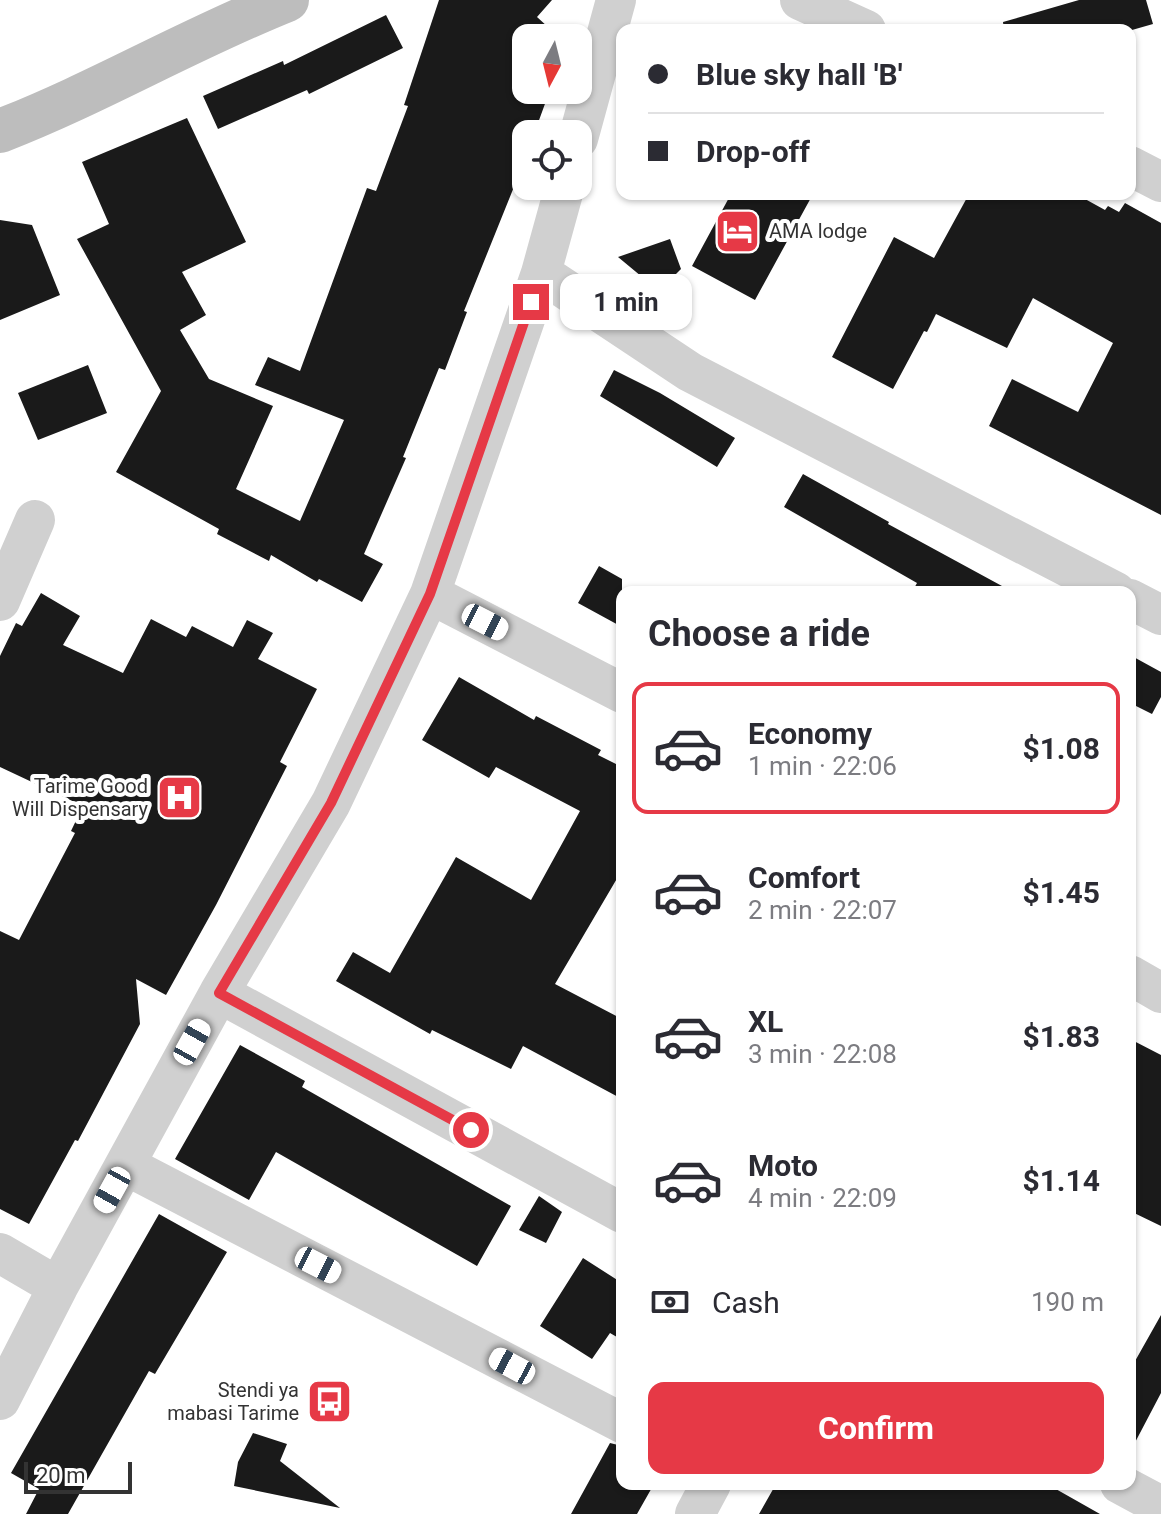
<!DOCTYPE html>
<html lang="en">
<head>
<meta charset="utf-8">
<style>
	:root { --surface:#fff; --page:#f7f7f7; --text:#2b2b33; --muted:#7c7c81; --line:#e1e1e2; --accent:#e63946 }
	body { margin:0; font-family:Roboto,sans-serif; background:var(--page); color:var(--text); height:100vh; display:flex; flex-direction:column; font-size:30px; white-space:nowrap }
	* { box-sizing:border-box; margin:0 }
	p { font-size:26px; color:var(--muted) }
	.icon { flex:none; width:44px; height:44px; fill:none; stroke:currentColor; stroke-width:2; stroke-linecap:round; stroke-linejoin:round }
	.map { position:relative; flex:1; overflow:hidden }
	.panel { position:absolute; left:616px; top:586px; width:520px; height:904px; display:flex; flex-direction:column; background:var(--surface); border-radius:16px; box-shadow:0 2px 6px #0004 }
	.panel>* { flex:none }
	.top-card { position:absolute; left:616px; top:24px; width:520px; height:176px; border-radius:16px; box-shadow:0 2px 6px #0004; display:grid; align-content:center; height:176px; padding:0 32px; background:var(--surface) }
	.needle { width:52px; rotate:187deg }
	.tools { position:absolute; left:512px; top:24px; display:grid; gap:16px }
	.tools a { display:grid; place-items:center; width:80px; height:80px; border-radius:16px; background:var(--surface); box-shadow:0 2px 6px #0004; font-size:40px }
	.scale { position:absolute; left:24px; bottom:20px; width:108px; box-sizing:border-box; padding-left:8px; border:4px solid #333; border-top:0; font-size:22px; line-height:28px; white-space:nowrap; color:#333; -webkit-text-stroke:6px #fff; paint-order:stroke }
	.end { position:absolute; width:36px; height:36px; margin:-18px; border:10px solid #e63946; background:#fff; box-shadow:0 0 0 4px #fff }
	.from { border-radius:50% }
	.bubble { position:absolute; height:56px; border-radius:16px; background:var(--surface); box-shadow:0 2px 6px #0004; font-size:26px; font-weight:700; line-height:56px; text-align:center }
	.car { position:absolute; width:24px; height:48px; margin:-24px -12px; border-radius:10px; box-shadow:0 0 6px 2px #0007; background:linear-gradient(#fff 24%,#345 0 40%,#fff 0 76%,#345 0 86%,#fff 0) }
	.top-card b { display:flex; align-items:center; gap:28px; height:76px; font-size:30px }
	.top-card b+b { border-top:2px solid var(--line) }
	.top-card i { width:20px; height:20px; background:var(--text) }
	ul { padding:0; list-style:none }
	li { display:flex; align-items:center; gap:24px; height:132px; margin:0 16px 12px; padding:0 16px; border:4px solid transparent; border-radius:16px }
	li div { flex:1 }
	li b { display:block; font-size:30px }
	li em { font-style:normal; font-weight:700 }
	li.on { border-color:var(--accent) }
	li>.icon { width:72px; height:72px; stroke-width:1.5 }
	h2 { padding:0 32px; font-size:36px; line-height:96px }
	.pay { display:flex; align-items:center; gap:20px; height:88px; padding:0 32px; font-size:30px }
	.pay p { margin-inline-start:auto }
	.action { display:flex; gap:16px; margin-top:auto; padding:16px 32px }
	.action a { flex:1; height:92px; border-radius:16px; background:var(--accent); color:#fff; font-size:32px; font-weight:700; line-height:92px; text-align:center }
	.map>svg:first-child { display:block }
	.building { fill:#1a1a1a }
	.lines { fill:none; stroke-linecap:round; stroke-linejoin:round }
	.street { stroke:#d0d0d0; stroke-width:40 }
	.secondary { stroke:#bdbdbd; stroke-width:44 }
	.route { stroke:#e63946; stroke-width:10 }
	.labels { text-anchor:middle; stroke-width:8; stroke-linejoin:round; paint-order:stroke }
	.poi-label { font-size:20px; fill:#333; stroke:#fff; text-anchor:end }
</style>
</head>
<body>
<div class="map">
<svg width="1161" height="1514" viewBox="0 0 1161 1514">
	<rect width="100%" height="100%" fill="#fff"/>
	<path class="building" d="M439,0H552L537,17L560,38H526V90H550L534,134H526V157L464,311L467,312L445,370L439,368L403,457L406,458L364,554L383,564L362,602L319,579L317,582L271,555L269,561L217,534L219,529L116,472L161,391L77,239L109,224L82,162L187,118L246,242L182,272L206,315L180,330L209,379L273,406L236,489L300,521L344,420L255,385L268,357L300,371L367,188L376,191L408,106L404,105Z
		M1079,0H1146L1153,24L1132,30H1004L1003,22Z
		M386,15L403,48L309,94L307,90L218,129L203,96L283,61L284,65Z
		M731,194H813L755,300L692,266Z
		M969,194H1076L1105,210L1108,206L1119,212L1125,203L1161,223V515L989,426L1012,379L1078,412L1113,343L1033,298L1007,348L936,314L927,332L924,331L893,389L832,357L894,237L934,258Z
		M0,220L32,225L60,295L0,320Z
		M670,239L681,269L659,291L618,257Z
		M88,365L107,413L38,440L18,393Z
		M614,370L660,393L735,438L717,467L600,396Z
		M803,474L889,522L888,524L1013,592H912L917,583L784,507Z
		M599,566L622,579V627L578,603Z
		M41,593L80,616L63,645L123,673L151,619L186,637L192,626L233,647L247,620L273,633L258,659L317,689L280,762L287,766L216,905L166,995L136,979L140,1024L78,1141L75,1140L29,1224L0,1209V931L19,940L75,833L71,831L83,806L0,767V656L16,623L22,626Z
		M1130,655L1161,672V697L1152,714L1130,703Z
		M459,677L534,720L536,716L601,750L598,755L622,767V870L555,984L622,1019V1099L523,1046L511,1069L432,1030L430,1034L336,981L353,952L390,973L456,857L531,900L580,811L496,767L489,778L422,740Z
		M1130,1039L1161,1055V1226L1130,1211Z
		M240,1045L305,1081L302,1087L511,1206L477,1266L276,1152L249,1200L175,1159Z
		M539,1196L562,1212L546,1243L519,1230Z
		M159,1214L227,1252L155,1374L149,1371L68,1514H26L39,1489L11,1473Z
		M583,1258L622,1283V1340L610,1333L592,1359L540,1326Z
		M1161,1315V1393L1130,1452V1370Z
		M253,1433L287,1444L280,1461L340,1508L234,1486L238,1462Z
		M610,1443L622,1446V1484H654L637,1514H571Z
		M776,1484H1047L1100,1514H759Z"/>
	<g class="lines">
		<path class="street" d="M800,0L866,30
			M578,139L616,0
			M1130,166L1161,182
			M541,273L690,372L1116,592
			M430,594L622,693
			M1130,599L1161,615
			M0,601L35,520
			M1130,975L1161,993
			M219,993L622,1213
			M125,1165L622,1423
			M0,1253L58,1287
			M0,1400L58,1287L219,993L331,803L430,594L541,273L565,186
			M1120,1484L1161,1506
			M695,1514L711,1484"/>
		<path class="secondary" d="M0,131C98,93 189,39 287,0"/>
	</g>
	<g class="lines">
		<path class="route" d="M471,1130L219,993L331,803L430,594L531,302"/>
	</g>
	<defs>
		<symbol id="hotel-square" viewBox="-11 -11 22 22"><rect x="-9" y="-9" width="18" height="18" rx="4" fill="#e63946" stroke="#fff"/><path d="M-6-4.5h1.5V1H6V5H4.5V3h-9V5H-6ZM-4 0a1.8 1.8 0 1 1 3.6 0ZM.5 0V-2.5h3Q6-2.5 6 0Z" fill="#fff"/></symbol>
		<symbol id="hospital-square" viewBox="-11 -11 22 22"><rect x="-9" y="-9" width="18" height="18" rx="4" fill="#e63946" stroke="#fff"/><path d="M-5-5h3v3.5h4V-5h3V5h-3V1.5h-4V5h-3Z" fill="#fff"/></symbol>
		<symbol id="bus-square" viewBox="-11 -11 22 22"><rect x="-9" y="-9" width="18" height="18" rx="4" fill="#e63946" stroke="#fff"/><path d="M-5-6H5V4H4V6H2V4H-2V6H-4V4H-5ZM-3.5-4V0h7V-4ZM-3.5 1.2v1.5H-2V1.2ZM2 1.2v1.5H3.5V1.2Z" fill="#fff"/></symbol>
	</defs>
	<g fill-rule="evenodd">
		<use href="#hotel-square" x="712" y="206" width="51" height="51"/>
		<use href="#hospital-square" x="154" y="772" width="51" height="51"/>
		<use href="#bus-square" x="304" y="1376" width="51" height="51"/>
	</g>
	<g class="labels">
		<g class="poi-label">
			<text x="769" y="238" text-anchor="start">AMA lodge</text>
			<text x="148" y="793">Tarime Good<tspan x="148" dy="23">Will Dispensary</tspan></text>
			<text x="299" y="1397">Stendi ya<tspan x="299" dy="23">mabasi Tarime</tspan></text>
		</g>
	</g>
</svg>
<div class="tools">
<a><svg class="needle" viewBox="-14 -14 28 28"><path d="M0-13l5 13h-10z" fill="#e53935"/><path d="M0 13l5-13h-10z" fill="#7c7c81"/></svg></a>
<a><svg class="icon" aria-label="locate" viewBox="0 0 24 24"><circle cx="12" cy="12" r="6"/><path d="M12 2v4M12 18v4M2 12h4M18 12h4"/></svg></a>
</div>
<div class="scale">20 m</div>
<i class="end from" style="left:471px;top:1130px"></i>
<i class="end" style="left:531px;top:302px"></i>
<div class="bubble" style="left:560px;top:274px;width:132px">1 min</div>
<i class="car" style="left:485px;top:622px;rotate:117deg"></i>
<i class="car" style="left:192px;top:1042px;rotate:29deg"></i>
<i class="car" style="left:112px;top:1190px;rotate:209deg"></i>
<i class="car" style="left:318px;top:1265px;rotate:117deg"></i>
<i class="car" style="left:512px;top:1366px;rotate:298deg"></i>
<div class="top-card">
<b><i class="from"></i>Blue sky hall 'B'</b>
<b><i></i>Drop-off</b>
</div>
<section class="panel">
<h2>Choose a ride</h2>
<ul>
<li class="on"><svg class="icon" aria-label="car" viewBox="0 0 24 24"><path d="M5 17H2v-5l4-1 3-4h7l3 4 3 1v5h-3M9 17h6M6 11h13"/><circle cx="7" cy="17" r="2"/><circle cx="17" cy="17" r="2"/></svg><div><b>Economy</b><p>1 min · 22:06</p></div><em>$1.08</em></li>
<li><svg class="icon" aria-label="car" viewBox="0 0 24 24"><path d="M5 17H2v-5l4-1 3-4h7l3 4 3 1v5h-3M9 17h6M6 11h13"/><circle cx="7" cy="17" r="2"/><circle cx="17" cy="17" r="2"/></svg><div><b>Comfort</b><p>2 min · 22:07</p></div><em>$1.45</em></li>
<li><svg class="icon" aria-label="car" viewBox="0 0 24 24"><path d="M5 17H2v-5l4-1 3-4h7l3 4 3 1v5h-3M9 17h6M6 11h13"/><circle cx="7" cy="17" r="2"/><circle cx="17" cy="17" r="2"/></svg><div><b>XL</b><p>3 min · 22:08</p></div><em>$1.83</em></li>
<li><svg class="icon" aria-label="car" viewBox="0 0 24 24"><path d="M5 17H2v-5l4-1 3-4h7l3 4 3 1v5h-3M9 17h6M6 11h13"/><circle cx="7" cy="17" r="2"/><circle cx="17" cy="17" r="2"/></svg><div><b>Moto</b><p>4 min · 22:09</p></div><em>$1.14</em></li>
</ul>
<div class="pay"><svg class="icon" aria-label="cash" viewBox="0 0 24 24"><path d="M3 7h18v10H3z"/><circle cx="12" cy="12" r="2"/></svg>Cash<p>190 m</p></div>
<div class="action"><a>Confirm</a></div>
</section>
</div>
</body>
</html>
